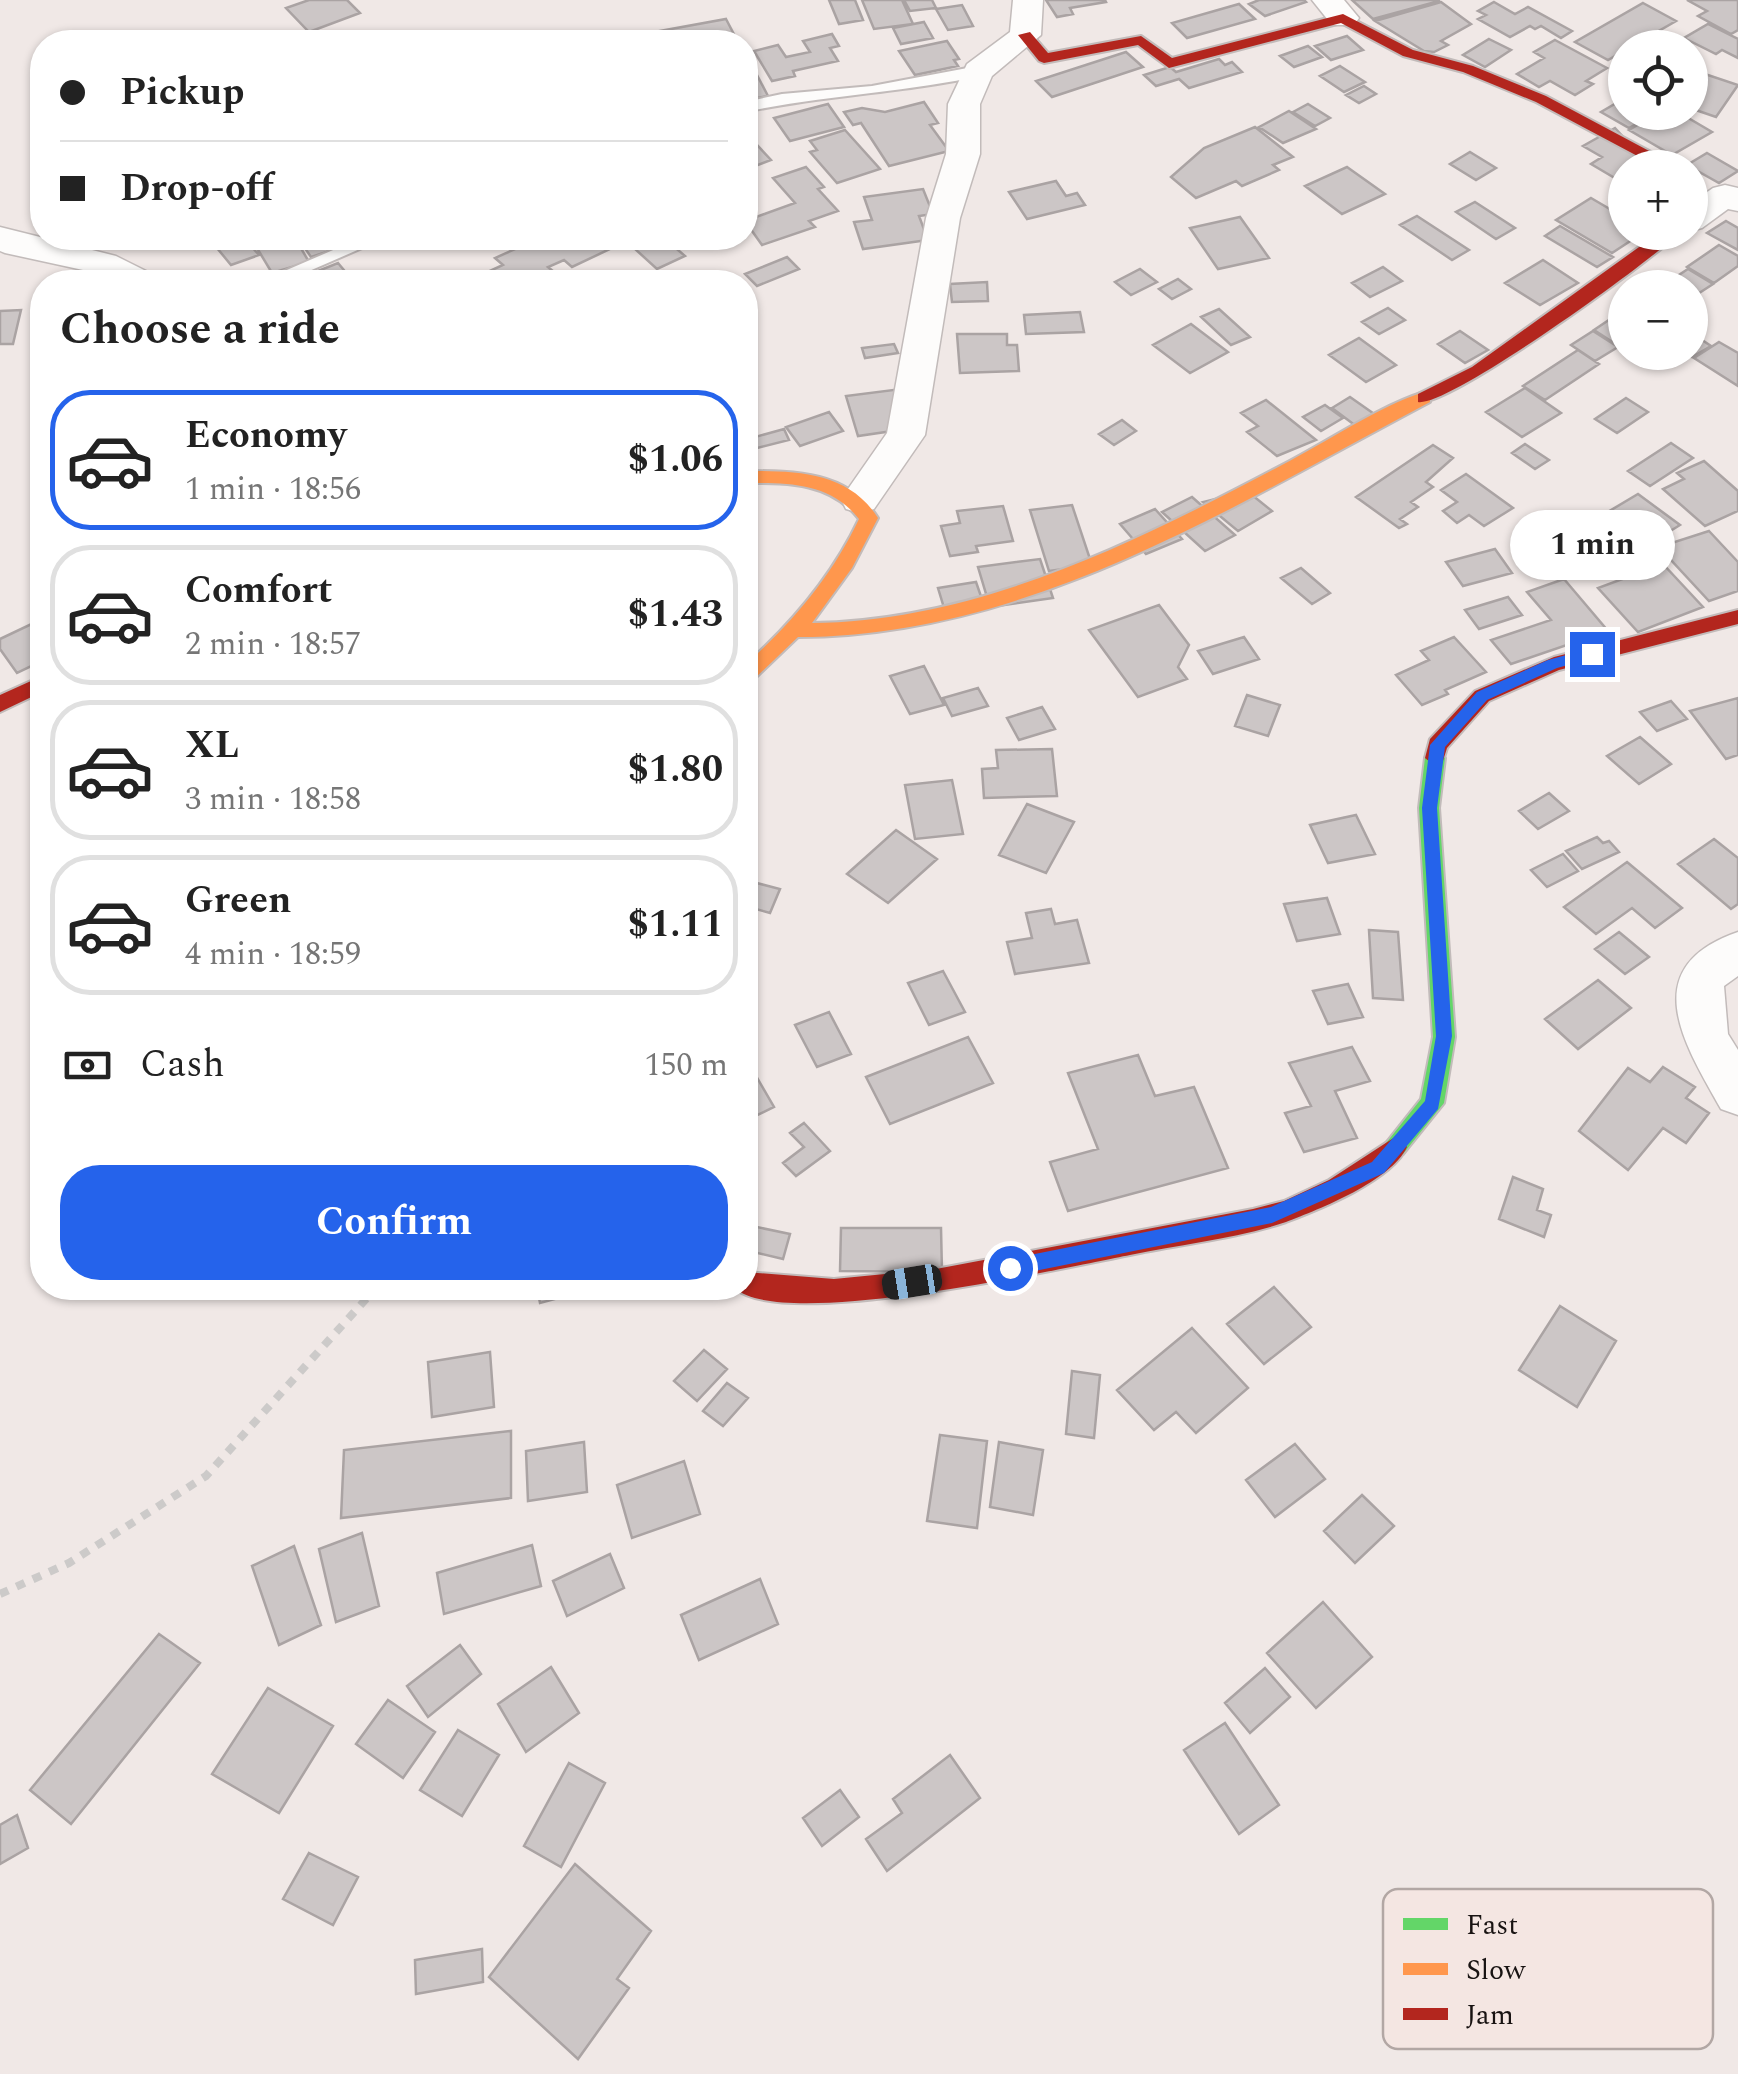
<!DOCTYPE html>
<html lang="en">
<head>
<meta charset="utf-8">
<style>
	:root { --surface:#fff; --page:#f2f2f2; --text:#222; --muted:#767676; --line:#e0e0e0; --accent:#2563eb }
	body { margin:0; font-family:Spectral,serif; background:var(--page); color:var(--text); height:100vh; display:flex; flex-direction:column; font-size:38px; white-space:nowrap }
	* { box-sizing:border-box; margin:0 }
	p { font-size:32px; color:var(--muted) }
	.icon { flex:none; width:55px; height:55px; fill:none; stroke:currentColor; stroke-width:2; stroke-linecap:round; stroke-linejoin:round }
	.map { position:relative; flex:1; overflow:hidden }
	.drawer { position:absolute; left:30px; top:270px; width:728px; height:1030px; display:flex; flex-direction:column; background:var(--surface); border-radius:40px; box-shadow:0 2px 8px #0004 }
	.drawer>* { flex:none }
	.banner { position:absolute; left:30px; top:30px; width:728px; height:220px; border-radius:40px; box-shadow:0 2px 8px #0004; display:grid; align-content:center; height:220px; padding:0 30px; background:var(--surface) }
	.controls { position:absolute; left:1608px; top:30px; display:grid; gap:20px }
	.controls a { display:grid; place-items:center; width:100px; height:100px; border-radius:50%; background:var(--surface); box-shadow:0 2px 8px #0004; font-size:50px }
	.end { position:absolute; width:45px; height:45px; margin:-22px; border:12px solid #2563eb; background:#fff; box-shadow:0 0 0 5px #fff }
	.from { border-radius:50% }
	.bubble { position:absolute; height:70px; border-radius:35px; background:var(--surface); box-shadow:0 2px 8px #0004; font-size:32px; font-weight:700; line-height:70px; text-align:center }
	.car { position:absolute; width:30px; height:60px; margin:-30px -15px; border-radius:12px; box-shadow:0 0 8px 2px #0007; background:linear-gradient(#222 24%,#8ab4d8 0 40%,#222 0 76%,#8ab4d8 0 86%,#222 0) }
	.banner b { display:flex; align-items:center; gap:35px; height:95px; font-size:38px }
	.banner b+b { border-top:2px solid var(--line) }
	.banner i { width:25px; height:25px; background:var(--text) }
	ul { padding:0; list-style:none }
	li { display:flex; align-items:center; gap:30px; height:140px; margin:0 20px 15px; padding:0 10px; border:5px solid var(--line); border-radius:40px }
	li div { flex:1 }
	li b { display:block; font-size:38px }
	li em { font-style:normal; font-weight:700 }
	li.on { border-color:var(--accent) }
	li>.icon { width:90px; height:90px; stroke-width:1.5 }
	h2 { padding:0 30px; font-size:45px; line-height:120px }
	.pay { display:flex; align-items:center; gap:25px; height:110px; padding:0 30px; font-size:38px }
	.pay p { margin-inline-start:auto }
	.button { display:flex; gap:20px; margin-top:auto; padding:20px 30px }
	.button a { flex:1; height:115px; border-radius:40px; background:var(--accent); color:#fff; font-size:40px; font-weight:700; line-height:115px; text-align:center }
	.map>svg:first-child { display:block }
	.building { fill:#ccc6c6; stroke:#aaa3a3; stroke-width:2.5 }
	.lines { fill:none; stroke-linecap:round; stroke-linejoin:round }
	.lane-casing { stroke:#c2bbba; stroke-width:4 }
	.street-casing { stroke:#c2bbba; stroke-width:3 }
	.fast-casing { stroke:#c2bbba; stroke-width:4 }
	.slow-casing { stroke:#c2bbba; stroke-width:4 }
	.jam-casing { stroke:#c2bbba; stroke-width:4 }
	.path { stroke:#cccac9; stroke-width:8; stroke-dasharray:9 9; stroke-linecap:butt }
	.lane { fill:#fdfcfb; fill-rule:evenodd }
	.street { fill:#fdfcfb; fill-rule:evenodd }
	.fast { fill:#63d668; fill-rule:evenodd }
	.slow { fill:#ff974d; fill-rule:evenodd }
	.jam { fill:#b3261e; fill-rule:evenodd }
	.route { fill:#2563eb }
	.key { fill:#f4e6e2; stroke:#b2a7a4; stroke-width:2.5 }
	.key-label { font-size:28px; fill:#181312 }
</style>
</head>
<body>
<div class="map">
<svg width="1738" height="2074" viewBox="0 0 1738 2074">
	<rect width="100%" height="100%" fill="#f0e8e6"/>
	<path class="building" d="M309,0H347L360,13L309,32L286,8Z
		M829,0H855L863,20L839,24Z
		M862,0H902L913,24L874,29Z
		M904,0H932L936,8L910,11Z
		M1046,0H1105L1106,2L1070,8L1073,14L1057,17Z
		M1259,0H1304L1306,2L1265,16L1249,4Z
		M1352,0H1438L1439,1L1373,19Z
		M1687,0H1738V30L1731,34L1698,16L1707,11Z
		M1441,2L1471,24L1441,41L1448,45L1434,52L1424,51L1375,21Z
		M1494,2L1515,14L1528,7L1572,31L1561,38L1541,26L1535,29L1530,26L1510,37L1478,19L1486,15L1478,11Z
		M1643,3L1676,21L1608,60L1575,42Z
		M1239,4L1255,19L1187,38L1172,23Z
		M962,5L973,26L948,30L936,9Z
		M726,19L737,40L665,42L660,31Z
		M924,22L933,38L901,44L893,28Z
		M1708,24L1738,39V58L1722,50L1716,54L1684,38Z
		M832,34L839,46L830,48L838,61L793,71L795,76L772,81L754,51L778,45L786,57L810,52L803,41Z
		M1347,36L1363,50L1331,60L1315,46Z
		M1489,39L1511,50L1485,67L1463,55Z
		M1555,40L1607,68L1586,81L1593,84L1575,95L1550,81L1539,87L1517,74L1544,58L1534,52Z
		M947,41L959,59L954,60L958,66L915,75L899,51Z
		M1308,46L1322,57L1294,67L1280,56Z
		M745,52L768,96L745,100Z
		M1126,52L1143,67L1052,97L1036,81Z
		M1219,59L1225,65L1232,62L1242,72L1189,88L1179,79L1156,86L1144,75L1170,67L1176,72Z
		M1340,66L1365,82L1344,92L1320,76Z
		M1690,69L1738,85L1716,117L1690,108Z
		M1364,86L1376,94L1359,103L1346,95Z
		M1625,98V112H1657L1629,128L1601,112Z
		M924,102L938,123L930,125L949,151L889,166L861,123L853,125L844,112L862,108L885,112Z
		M828,104L844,127L790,141L774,118Z
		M1308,104L1330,118L1315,126L1293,112Z
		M1289,111L1316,129L1283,143L1259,127Z
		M1660,112H1678L1712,132L1672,155L1629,130Z
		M1255,127L1293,157L1273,165L1279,170L1242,186L1236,181L1196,198L1171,177L1204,148Z
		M1615,128L1652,168H1625V184L1591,164L1602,157L1583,146Z
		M845,130L880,169L837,183L810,152L817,150L810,141Z
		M745,132L771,160L745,170Z
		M1470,152L1496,168L1476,180L1450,164Z
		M1707,153L1738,171L1719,183L1687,165Z
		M806,167L824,187L818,189L838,211L809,221L815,227L762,245L745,221L795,203L773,178Z
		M1347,167L1385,194L1342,214L1305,186Z
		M1056,181L1066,196L1077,193L1085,205L1027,219L1009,192Z
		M923,189L933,214L919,216L928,240L863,249L854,222L872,220L864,197Z
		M1591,198L1625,218V232H1644L1612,253L1556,220Z
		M1475,202L1515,228L1496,239L1456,212Z
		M1417,216L1469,250L1452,260L1400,225Z
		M1240,217L1269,258L1218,269L1190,228Z
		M1726,221L1738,228V250L1707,233Z
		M1560,226L1613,257L1597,267L1545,236Z
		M244,238L259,255L231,265L217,248Z
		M295,238L309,262L272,273L257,248Z
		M298,238H325L333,250L311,257Z
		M540,238H600L612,248L572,267L564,260L548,267L566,282L468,281L503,265L495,258Z
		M623,238H664L685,256L657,269Z
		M1719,245L1738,256V266L1714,283L1687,267Z
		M787,257L799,269L757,286L745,274Z
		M1543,260L1578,283L1540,305L1505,283Z
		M338,263L354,282H301L298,279Z
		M1383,267L1402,281L1370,297L1352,283Z
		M1140,269L1157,282L1131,295L1115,282Z
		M1688,269L1713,284L1690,299V288H1659Z
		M1178,279L1191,289L1172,299L1159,289Z
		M987,282L988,301L952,302L950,284Z
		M1388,308L1405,320L1379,334L1362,322Z
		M1219,309L1250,337L1231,345L1201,317Z
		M1625,309V350L1594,330Z
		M21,310L13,344H0V311Z
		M1080,312L1084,332L1026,334L1024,315Z
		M1191,324L1228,352L1190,373L1153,345Z
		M1460,331L1488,350L1465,363L1438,344Z
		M1593,331L1618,347L1595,361L1571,345Z
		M1690,332L1711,346L1692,357L1685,352H1690Z
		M957,334H1007V345H1017L1019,371L960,373Z
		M1359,338L1396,365L1366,382L1329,355Z
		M1719,342L1738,353V386L1694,358Z
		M894,344L898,353L865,358L862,348Z
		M1578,350L1599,364L1545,400L1523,386Z
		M1525,388L1561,413L1522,437L1486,412Z
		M901,389L913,428L858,436L846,396Z
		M1350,397L1387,423L1368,435L1332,408Z
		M1626,398L1648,412L1617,433L1595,419Z
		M1266,400L1316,440L1277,456L1247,432L1258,426L1241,413Z
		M1325,405L1343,418L1321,431L1303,417Z
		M829,412L843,431L800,446L786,427Z
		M1122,420L1136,431L1114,445L1099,434Z
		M784,429L789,440L753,449L748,439Z
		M1671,443L1693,458L1650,486L1628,471Z
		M1525,444L1549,460L1535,469L1512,453Z
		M1433,445L1453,458L1426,482L1433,487L1411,502L1418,507L1400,519L1407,524L1399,528L1356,497Z
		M1704,461L1738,491V511L1705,526L1663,489L1684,479L1677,473Z
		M1466,474L1513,508L1484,526L1469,515L1457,523L1443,511L1457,502L1441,490Z
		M1247,491L1272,511L1238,531L1203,502Z
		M1638,494L1680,525L1643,548L1601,516Z
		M1192,497L1235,535L1205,551L1162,512Z
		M1072,505L1092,565L1049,571L1030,510Z
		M1003,506L1013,541L976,546L978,552L950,556L941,526L960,523L957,511Z
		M1155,509L1182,539L1146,554L1120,524Z
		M1709,531L1738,562V591L1709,601L1659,547Z
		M1495,549L1512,573L1463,586L1446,562Z
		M1040,559L1053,598L990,607L978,567Z
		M1663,564L1703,607L1638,632L1598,588Z
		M1301,568L1330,593L1312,604L1281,578Z
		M1564,579L1608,631L1511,664L1491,640L1551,620L1527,592Z
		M976,582L984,605L945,611L938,588Z
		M1508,597L1522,615L1479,629L1465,610Z
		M1159,605L1189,645L1178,667L1187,679L1138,697L1089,630Z
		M42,619V661L17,673L0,649V639Z
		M1244,637L1259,659L1213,674L1198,651Z
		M1454,637L1486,672L1445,690L1448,694L1422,705L1396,675L1429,660L1421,651Z
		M924,666L944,705L910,714L890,676Z
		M978,688L988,706L952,716L943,698Z
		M1247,695L1280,705L1268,736L1235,726Z
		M1738,698V755L1726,759L1690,711Z
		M1671,701L1687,719L1657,731L1640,712Z
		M1042,707L1055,729L1019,740L1007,718Z
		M1640,737L1671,764L1639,784L1607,756Z
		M1052,749L1057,796L984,798L982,769L998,768L996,750Z
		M952,780L963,834L915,839L905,785Z
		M1549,793L1569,811L1538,829L1519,811Z
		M1027,804L1074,822L1046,873L999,855Z
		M1356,815L1375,854L1328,863L1310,825Z
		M896,830L937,859L888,903L847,874Z
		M1597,837L1603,843L1609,841L1619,852L1582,869L1566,851Z
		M1714,839L1738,858V904L1731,909L1678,864Z
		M1563,854L1578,871L1547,887L1531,870Z
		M1627,862L1682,908L1655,928L1632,908L1596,934L1564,907Z
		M745,880L780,889L770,913L745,906Z
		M1327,898L1340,934L1297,941L1284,904Z
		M1051,909L1055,924L1077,920L1089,963L1015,974L1007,942L1032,938L1026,913Z
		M1369,930L1398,932L1403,1000L1373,998Z
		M1619,932L1649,957L1625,974L1595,949Z
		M943,971L965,1012L929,1025L908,983Z
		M1598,980L1631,1008L1578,1049L1545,1019Z
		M1348,984L1363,1017L1328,1024L1313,991Z
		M829,1012L851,1054L817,1067L795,1025Z
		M968,1037L993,1083L890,1124L866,1077Z
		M1352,1047L1370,1081L1335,1091L1357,1138L1304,1152L1285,1113L1311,1106L1289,1063Z
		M1138,1055L1155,1096L1194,1087L1228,1168L1068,1211L1050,1162L1098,1149L1068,1073Z
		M1663,1067L1695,1087L1686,1098L1709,1113L1686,1143L1663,1128L1628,1170L1579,1131L1628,1068L1650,1082Z
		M755,1074L774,1107L745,1121V1079Z
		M804,1123L830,1151L796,1176L783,1163L804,1147L790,1133Z
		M1513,1177L1543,1189L1537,1210L1551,1215L1544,1237L1499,1219Z
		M752,1226L790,1234L783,1259L745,1250Z
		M841,1228H941L942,1272L840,1271Z
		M1274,1287L1311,1327L1264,1364L1227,1324Z
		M537,1288H584L585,1291L540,1303Z
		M1560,1306L1616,1341L1577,1407L1519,1370Z
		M1192,1328L1248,1388L1196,1433L1176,1412L1154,1430L1117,1390Z
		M704,1350L727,1369L697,1401L674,1381Z
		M490,1352L494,1407L432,1417L428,1362Z
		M1072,1371L1100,1375L1094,1438L1066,1434Z
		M727,1383L748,1398L723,1426L703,1411Z
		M511,1431V1498L341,1518L344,1450Z
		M940,1435L987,1441L977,1528L927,1521Z
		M584,1442L587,1492L528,1501L526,1451Z
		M999,1442L1043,1450L1033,1515L990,1507Z
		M1295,1444L1325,1479L1275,1517L1246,1480Z
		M684,1461L700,1514L632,1538L617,1485Z
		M1362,1495L1394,1526L1355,1563L1324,1531Z
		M362,1533L379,1606L336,1622L319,1549Z
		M532,1545L541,1586L444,1614L437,1573Z
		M294,1546L321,1625L279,1645L252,1566Z
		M610,1554L624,1588L567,1616L553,1581Z
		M760,1579L778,1624L699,1660L681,1615Z
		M1323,1602L1372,1657L1316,1708L1267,1653Z
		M159,1634L200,1663L71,1824L30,1790Z
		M460,1645L481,1674L428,1717L407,1686Z
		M551,1667L579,1713L526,1752L498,1704Z
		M1265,1668L1290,1697L1250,1733L1225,1703Z
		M268,1688L333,1726L279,1813L212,1774Z
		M388,1700L435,1732L403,1778L356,1744Z
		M1225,1723L1279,1805L1239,1834L1184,1750Z
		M458,1730L499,1755L462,1816L420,1790Z
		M950,1755L980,1798L887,1871L866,1839L902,1813L893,1799Z
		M569,1763L605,1783L561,1867L524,1846Z
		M840,1790L859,1817L822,1846L803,1818Z
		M17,1815L28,1848L0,1864V1825Z
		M309,1853L358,1877L333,1925L283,1899Z
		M575,1864L651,1931L617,1979L629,1988L578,2059L489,1977Z
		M482,1949L483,1982L416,1994L415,1960Z"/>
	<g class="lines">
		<defs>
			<path id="lane" d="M978,66L984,67V75C905,93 824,95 745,112V102L782,94L872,86Z
				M361,238H385L284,282H259Z"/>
			<path id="street" d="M1013,0H1043L1041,35L992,76L980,104V154L960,218L925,435L874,509L860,513L846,509L841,499L887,433L926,218L946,154L948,104L967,64L1010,32Z
				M1312,0H1344L1359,18L1354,25H1332Z
				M1725,185L1738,188V211L1728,209L1702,228L1690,231V204L1713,188Z
				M0,227L116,256L152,274L158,282H115L83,270L5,253L0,251Z
				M1738,932V976L1724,986L1728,1034L1738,1050V1115L1721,1109C1683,1042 1636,967 1738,932Z"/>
			<path id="fast" d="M1435,750L1445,758L1439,808L1455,1037L1444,1103L1403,1154L1395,1157L1387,1154L1383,1147L1421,1099L1433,1037L1419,808L1425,758Z"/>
			<path id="slow" d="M1424,392L1430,394V402C1233,506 1028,637 798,637L752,681L745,683V665C793,622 832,576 859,519C830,482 788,483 745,483V471C796,471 848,471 878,518L852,568L812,623C980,621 1136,542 1282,465C1325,443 1379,406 1424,392Z"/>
			<path id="jam" d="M1343,14L1413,50L1473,66L1546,96L1681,168H1660L1536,102L1463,72L1403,56L1341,23L1169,68L1138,45L1044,63L1039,61L1018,35L1030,32L1048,53L1141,36L1172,58Z
				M1660,232H1680C1652,261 1448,408 1418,402V394L1472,367Z
				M1738,610V624L1559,670L1489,701L1447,748L1442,764L1435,766L1425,758L1430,739L1475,691L1554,657Z
				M42,676V692L0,712V695Z
				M1395,1137L1403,1140L1407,1147C1391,1181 1320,1209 1286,1222C1236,1239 1182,1244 1130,1255C1063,1268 781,1332 735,1288H745V1272L834,1279L936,1269L1253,1209L1284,1201L1329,1180Z"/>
		</defs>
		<use href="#lane" class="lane-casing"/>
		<use href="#street" class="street-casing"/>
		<use href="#fast" class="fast-casing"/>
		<use href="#slow" class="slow-casing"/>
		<use href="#jam" class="jam-casing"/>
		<path class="path" d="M0,1594L69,1563L206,1476L376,1288"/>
		<use href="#lane" class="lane"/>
		<use href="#street" class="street"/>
		<use href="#fast" class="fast"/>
		<use href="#slow" class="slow"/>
		<use href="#jam" class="jam"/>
	</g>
	<path class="route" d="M1592,648L1599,654L1597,657L1557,668L1487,700L1445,747L1437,808L1452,1036L1438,1109L1384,1173L1272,1223L1010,1276L1004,1273V1262L1010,1259L1271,1207L1372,1162L1425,1101L1436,1036L1422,808L1430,745L1477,692L1548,660Z"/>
	<rect x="1383" y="1889" width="330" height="160" rx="15" class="key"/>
	<rect x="1403" y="1918" width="45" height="12" fill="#63d668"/>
	<rect x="1403" y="1963" width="45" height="12" fill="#ff974d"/>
	<rect x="1403" y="2008" width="45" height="12" fill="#b3261e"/>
	<g class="key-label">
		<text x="1466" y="1934">Fast</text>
		<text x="1466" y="1979">Slow</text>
		<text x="1466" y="2024">Jam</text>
	</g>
</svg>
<div class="controls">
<a><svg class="icon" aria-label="locate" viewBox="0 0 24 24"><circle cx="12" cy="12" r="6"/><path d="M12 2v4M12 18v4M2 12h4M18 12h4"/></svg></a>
<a>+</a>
<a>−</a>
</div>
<i class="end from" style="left:1010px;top:1268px"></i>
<i class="end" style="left:1592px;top:654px"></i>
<div class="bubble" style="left:1510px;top:510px;width:165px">1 min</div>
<i class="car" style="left:912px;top:1282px;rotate:261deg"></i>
<div class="banner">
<b><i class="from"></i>Pickup</b>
<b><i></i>Drop-off</b>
</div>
<section class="drawer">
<h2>Choose a ride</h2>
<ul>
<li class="on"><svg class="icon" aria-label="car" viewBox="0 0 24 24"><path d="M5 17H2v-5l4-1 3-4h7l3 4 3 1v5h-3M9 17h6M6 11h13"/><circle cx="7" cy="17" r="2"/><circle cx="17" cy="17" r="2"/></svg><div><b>Economy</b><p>1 min · 18:56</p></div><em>$1.06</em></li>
<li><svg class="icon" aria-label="car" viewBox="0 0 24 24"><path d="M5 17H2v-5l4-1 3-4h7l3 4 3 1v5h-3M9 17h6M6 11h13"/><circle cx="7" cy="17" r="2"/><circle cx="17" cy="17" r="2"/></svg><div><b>Comfort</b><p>2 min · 18:57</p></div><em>$1.43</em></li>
<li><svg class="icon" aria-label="car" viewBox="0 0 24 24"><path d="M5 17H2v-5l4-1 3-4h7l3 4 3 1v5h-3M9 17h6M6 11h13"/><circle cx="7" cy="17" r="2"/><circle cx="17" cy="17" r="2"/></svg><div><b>XL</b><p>3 min · 18:58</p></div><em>$1.80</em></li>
<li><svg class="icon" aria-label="car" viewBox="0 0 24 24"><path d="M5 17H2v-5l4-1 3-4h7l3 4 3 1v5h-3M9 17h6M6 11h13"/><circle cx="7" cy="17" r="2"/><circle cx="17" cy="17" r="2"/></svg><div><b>Green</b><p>4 min · 18:59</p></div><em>$1.11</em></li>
</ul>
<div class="pay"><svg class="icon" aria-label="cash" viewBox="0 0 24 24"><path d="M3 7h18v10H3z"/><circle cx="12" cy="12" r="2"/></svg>Cash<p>150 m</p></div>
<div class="button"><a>Confirm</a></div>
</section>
</div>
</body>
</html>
